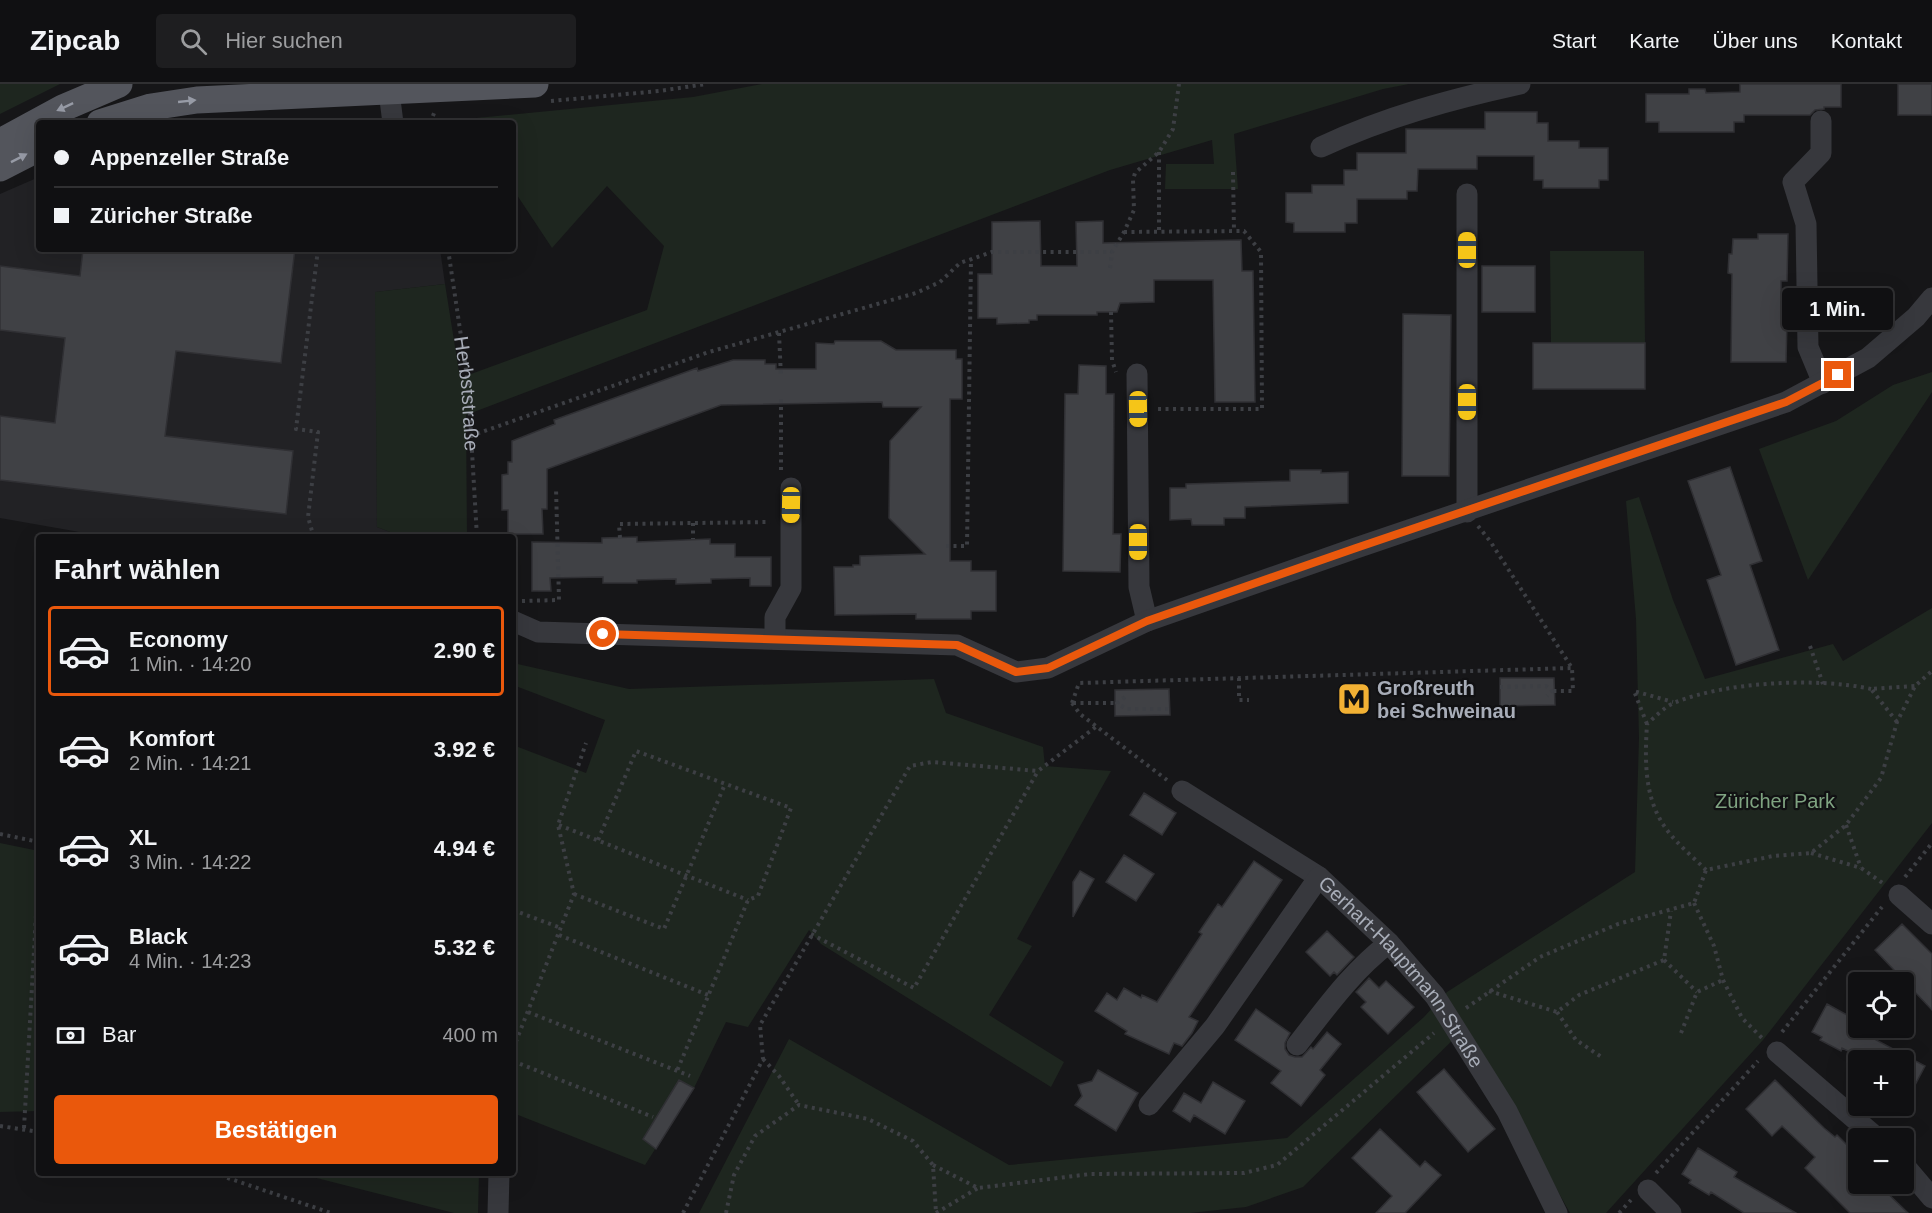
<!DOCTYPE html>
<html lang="de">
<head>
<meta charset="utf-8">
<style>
	:root { --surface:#101012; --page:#1e1e20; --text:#f1f3f6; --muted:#9c9d9f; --line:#303032; --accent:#ea580c }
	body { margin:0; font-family:Arial,sans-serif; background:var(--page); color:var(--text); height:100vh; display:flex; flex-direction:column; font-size:22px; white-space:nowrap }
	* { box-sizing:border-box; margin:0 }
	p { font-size:20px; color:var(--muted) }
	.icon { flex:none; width:33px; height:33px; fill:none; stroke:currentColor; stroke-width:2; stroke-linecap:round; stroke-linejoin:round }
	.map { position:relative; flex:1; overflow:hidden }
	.drawer { position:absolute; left:36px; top:450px; width:480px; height:642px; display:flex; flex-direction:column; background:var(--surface); border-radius:6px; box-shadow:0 6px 24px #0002,0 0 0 2px var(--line) }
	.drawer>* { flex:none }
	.guide { position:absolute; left:36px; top:36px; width:480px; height:132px; border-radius:6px; box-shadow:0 6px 24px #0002,0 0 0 2px var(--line); display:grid; align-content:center; height:132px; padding:0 18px; background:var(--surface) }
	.tools { position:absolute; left:1848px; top:888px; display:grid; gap:12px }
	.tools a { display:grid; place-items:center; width:66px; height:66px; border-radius:6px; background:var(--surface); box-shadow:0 6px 24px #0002,0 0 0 2px var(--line); font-size:30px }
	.end { position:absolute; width:27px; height:27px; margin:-14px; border:8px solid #ea580c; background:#fff; box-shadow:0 0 0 3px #fff }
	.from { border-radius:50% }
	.bubble { position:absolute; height:42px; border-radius:6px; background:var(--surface); box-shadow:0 6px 24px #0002,0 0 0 2px var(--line); font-size:20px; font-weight:800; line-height:42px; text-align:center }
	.car { position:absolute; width:18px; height:36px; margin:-18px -9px; border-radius:8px; box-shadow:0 0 4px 2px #0007; background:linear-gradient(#f5c518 24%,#345 0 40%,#f5c518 0 76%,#345 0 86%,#f5c518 0) }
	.guide b { display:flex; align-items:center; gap:21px; height:57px; font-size:22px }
	.guide b+b { border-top:2px solid var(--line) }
	.guide i { width:15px; height:15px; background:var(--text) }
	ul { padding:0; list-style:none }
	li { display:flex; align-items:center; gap:18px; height:90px; margin:0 12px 9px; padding:0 6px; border:3px solid transparent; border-radius:6px }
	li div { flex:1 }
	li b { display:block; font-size:22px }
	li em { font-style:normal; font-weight:800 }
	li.active { border-color:var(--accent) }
	li>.icon { width:54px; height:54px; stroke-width:1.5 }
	h2 { padding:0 18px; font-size:27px; line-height:72px }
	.pay { display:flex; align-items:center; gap:15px; height:66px; padding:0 18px; font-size:22px }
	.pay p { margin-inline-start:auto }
	.primary-button { display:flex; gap:12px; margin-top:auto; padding:12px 18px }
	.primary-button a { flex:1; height:69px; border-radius:6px; background:var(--accent); color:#fff; font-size:24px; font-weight:800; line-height:69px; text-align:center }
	header { display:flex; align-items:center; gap:36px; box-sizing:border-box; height:84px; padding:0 30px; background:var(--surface); border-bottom:2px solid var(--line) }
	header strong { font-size:28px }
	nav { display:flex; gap:33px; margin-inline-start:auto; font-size:21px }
	.search { width:420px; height:54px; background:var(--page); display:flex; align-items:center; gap:15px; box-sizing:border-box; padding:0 21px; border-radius:6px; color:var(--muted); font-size:22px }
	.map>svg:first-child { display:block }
	.built { fill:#222225 }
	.green { fill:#1e261f }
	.building { fill:#404145; stroke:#303034; stroke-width:1.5 }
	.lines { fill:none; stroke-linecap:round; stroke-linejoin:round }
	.path { stroke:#3d3f44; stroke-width:4; stroke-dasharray:3 4.5; stroke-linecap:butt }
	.minor { stroke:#37383d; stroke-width:21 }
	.major { stroke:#53555c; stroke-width:27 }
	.oneway { fill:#979ba6 }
	.route { stroke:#ea580c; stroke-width:8 }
	.labels { text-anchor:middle; stroke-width:4.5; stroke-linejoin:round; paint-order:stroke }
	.street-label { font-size:20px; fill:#a8adb8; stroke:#111113 }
	.poi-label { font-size:20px; font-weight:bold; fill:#a8adb8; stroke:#111113; text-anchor:start }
	.park-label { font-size:20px; fill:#7fa381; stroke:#111113 }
</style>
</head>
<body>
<header>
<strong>Zipcab</strong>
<div class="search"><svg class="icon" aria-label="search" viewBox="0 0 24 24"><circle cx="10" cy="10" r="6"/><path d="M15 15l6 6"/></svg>Hier suchen</div>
<nav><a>Start</a><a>Karte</a><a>Über uns</a><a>Kontakt</a></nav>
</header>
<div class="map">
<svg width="1932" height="1129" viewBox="0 0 1932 1129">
	<rect width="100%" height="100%" fill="#161618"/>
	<path class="built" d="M39,93V165H440L445,200L376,208L377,443L403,453H108L0,434V110Z"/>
	<path class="green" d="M0,0H60L0,30Z
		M762,0H1409L1383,5L1234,50L1238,105H1165L1166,80H1214L1212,56L1110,86L466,331L467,453H403L377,443L375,208L445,200L460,294L647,226L664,162L607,102L552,164L513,105V39H469L466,35L693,13Z
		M1550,167H1644L1645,259H1551Z
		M1932,288V308L1808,496L1759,365L1836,337L1893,301Z
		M1639,413L1673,516L1705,595L1833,560L1843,577L1932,524V739L1763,956L1606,1129H1570L1466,943L1303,1103L1246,1123L1190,1129H699L789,955L1009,1081L1287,1054L1424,933L1447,908L1635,788L1639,654L1636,535L1626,417Z
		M513,579L629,605L934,595L946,629L1043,663L1045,682L1111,687L1017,855L1032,862L989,931L1064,978L1051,1003L821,860L809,846L748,943L726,938L694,1004L645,1081L513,1029V661L586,689L605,636L513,601Z
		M0,759L39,767V1027L0,1028Z
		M297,1089H479L478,1129H454Z"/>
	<path class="building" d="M1740,0H1841V23H1824V25L1815,26L1810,31H1744V38H1734V48H1659V38H1646V10H1689V5H1705L1706,9L1740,8Z
		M1898,0H1932V31H1898Z
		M1485,28H1537V39H1548V57H1579V64H1608V96H1599V104H1543V96H1534V72H1477V85H1418L1417,107H1407V115H1357V139H1345V148H1294V139L1286,138V109H1312V101H1344V86H1357V69H1406V45H1485Z
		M1040,137L1041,182H1077L1076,138L1103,137V159L1241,156L1242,187H1253L1255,318H1215L1213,196H1154V218L1120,219L1117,228H1097V231H1037V236H1029V239L997,240V234H978V190H992V138Z
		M1758,150H1788L1787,197H1781V237H1787L1786,278H1731L1732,190L1728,189L1729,170H1732L1733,155H1758Z
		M83,165H295L281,279L176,267L165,352L293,367L286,430L0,396V332L55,339L65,254L0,246V182L80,192Z
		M1482,182H1535V228H1482Z
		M1403,230L1451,231L1449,392H1402Z
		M835,257H881L896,266H956V275H962V315H950V477H971V487H996V527H971V535H916V530L835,531L834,483H853V481H860V472L925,470L889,434L890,357L921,323H883L882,318L721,321L547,385V425H542L543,450H508V426H502V391L508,390V378H512V357L555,340L554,336L697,284L698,287L733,276H765V280H776V285H816V259L834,260Z
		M1533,259H1645V305H1533Z
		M1079,281L1106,282V310H1114L1113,450H1121L1120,488L1063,487L1065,310H1078Z
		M1730,383L1762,477L1750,481L1779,566L1736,581L1707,496L1721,491L1688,397Z
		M1290,386H1321V389L1348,388V419L1245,423V434H1224V441H1192L1191,435L1170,436V404H1186V400L1290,397Z
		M637,453V458L710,455V460H735V473H771V502H750V494L711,495V499L676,500V495L637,496V499H603V493L550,494L551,507H532V458L602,459V454Z
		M1500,594H1554L1555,621L1500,622Z
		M1169,605L1170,631L1115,632V606Z
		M1144,709L1176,729L1162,751L1130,731Z
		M1124,771L1154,790L1136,817L1106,798Z
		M1254,777L1282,796L1189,933L1198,937L1192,949L1182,962L1174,959L1169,970L1125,950L1127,947L1095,927L1107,909L1117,916L1124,904L1141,914L1142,911L1157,918L1202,850L1199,848L1218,820L1222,823Z
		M1080,787L1094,795L1073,833V798Z
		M1902,840L1932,870V926L1875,866Z
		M1327,847L1354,873L1337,891L1334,888L1330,892L1306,868Z
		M1369,894L1379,904L1386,897L1414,923L1388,950L1361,923L1366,918L1356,908Z
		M1827,920L1858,937V944H1866L1863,949L1925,982L1904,1022V976H1866L1842,964L1841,967L1820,956L1822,953L1812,948Z
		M1256,925L1290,949L1285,959V965L1289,971L1295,973H1302L1311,963L1313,965L1327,948L1341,960L1320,986L1325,991L1301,1022L1271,999L1281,987L1235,956Z
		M1444,985L1495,1045L1468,1068L1417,1008Z
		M1098,986L1138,1009L1116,1047L1075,1021L1082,1012L1078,1001L1092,997Z
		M679,996L694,1004L656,1065L643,1055Z
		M1775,996L1824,1044L1835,1053L1837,1051L1858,1072V1100H1878L1908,1129H1850L1805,1084L1815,1073L1782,1042L1772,1052L1746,1025Z
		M1213,998L1245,1017L1225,1050L1194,1031L1190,1038L1173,1027L1184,1009L1201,1019Z
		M1380,1045L1420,1083L1425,1077L1441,1091L1405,1129H1376L1392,1112L1352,1074Z
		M1698,1064L1737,1088L1734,1093L1796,1129H1744L1711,1108L1709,1111L1689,1099L1691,1096L1682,1090Z"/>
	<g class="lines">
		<g class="path">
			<path d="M551,17L659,7L706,0"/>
			<path d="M430,39L435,27"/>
			<path d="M1159,68V148"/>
			<path d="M1233,88L1234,147"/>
			<path d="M1124,148L1244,147L1261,168L1262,325H1156"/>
			<path d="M318,165L296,345L318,348L308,433L312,447L320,453"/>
			<path id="s1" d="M448,165L468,299L477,453"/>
			<path d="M1110,184L1112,168L1124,148L1134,126L1133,96L1135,89L1159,68L1173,45L1179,0"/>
			<path d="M1111,228L1112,276L1116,288"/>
			<path d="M779,249L781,293"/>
			<path d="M470,352L709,268L916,209L940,198L960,179L992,168H1112"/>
			<path d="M781,386V311"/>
			<path d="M693,439V455"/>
			<path d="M1478,442L1490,457L1572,584L1573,607H1552"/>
			<path d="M620,454L619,440L770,438"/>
			<path d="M946,462H967L971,175"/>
			<path d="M522,517L559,516L556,404"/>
			<path d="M1810,562L1823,600"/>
			<path d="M1239,594V616H1249"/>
			<path d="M1500,603L1546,602L1552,607L1547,612"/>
			<path d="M1125,613L1117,619L1126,625H1170"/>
			<path d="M1072,619L1079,599L1572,584"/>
			<path d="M1072,619L1080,630L1167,696"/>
			<path d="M1073,619H1117"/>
			<path d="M1897,638L1871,605L1915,602"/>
			<path d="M1647,640L1634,607L1673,618"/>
			<path d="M559,741L748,816"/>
			<path d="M1846,741L1861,784"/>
			<path d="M0,750L39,758"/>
			<path d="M598,756L636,667L791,724L758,812L748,816L677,987"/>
			<path d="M1811,769L1861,784L1884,800"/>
			<path d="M1706,786C1691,771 1672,756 1661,737C1644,708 1645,673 1647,640C1655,633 1665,622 1676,618C1727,598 1817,593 1871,605"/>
			<path d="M1905,793L1932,759"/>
			<path d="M574,810L664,845L725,700"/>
			<path d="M1694,819L1714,862L1723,896L1742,934L1763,955"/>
			<path d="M513,826L561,844"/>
			<path d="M811,850L914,904L1038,687"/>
			<path d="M559,851L708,911"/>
			<path d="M1664,876L1697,908"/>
			<path d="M1489,907L1557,928L1579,911L1664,876L1671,827"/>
			<path d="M1466,924L1540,873L1618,840L1694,819L1706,786L1773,772L1811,769L1846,741L1881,694L1897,638L1915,602L1932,587"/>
			<path d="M528,928L690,992"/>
			<path d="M1557,928L1576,956L1603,974"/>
			<path d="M1782,948L1882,823"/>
			<path d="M1681,949L1697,908L1723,896"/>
			<path d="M513,965L574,810L558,741L586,659"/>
			<path d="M763,975L779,992L799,1021"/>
			<path d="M513,977L653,1033"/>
			<path d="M0,1042L39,1048"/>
			<path d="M24,1044L39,778"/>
			<path d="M933,1081L978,1104L1090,1090L1244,1089L1277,1081L1434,949"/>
			<path d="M213,1089L331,1129"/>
			<path d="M1656,1089L1758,977"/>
			<path d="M683,1129L763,975L760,941L910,682L932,678L1038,687L1097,642"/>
			<path d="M726,1129L734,1091L755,1052L799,1021L868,1035L913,1057L933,1081L936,1129"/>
			<path d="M936,1129L978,1104"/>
			<path d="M1619,1129L1631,1116"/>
		</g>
		<g class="minor">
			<path d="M388,0L393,39"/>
			<path d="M1821,37V69L1793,98L1806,140L1808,263L1823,299"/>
			<path d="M1321,63C1385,33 1452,15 1520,0"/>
			<path d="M1137,290L1139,503L1147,537"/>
			<path d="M1467,428V110"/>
			<path d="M513,537L538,548L957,561L1016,588L1048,584L1147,537L1356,464L1786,318L1868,274L1916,233L1932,214"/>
			<path d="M775,555V533L791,504V404"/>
			<path id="s2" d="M1182,707L1319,793L1389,859L1435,912L1507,1027L1557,1129"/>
			<path d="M1899,811L1932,840"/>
			<path d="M1297,961C1326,924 1352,887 1389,859"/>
			<path d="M1777,968L1877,1054"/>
			<path d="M1149,1021L1215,942L1319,793"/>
			<path d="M1904,1081L1932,1114"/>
			<path d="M1648,1106L1671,1129"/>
			<path d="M498,1129L499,1089"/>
		</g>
		<path class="major" d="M100,39L151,23L197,16L535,0
			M0,58L63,24L119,0
			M0,84L39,64"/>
	</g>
	<defs><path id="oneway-solid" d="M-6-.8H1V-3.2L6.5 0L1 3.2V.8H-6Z" transform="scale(1.5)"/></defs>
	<g class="oneway">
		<use href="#oneway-solid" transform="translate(187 17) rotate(-6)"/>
		<use href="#oneway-solid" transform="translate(65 23) rotate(155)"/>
		<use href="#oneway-solid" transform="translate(19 74) rotate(-27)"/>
	</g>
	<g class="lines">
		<path class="route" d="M603,550L957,561L1016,588L1048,584L1147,537L1356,464L1786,318L1838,291"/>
	</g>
	<defs>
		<symbol id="metro-square" viewBox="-11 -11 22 22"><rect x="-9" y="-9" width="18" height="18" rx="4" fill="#f2b134" stroke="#111113"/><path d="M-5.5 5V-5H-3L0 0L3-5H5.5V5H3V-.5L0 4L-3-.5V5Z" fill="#111"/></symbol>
	</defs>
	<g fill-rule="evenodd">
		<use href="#metro-square" x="1335" y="596" width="38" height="38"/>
	</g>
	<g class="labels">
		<g class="street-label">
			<text dy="7" stroke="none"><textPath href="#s1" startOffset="146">Herbststraße</textPath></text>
			<text dy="7" stroke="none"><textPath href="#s2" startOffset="288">Gerhart-Hauptmann-Straße</textPath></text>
		</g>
		<g class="poi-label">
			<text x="1377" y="611">Großreuth<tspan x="1377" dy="23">bei Schweinau</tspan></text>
		</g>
		<g class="park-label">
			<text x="1775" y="724">Züricher Park</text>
		</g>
	</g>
</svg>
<div class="tools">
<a><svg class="icon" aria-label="locate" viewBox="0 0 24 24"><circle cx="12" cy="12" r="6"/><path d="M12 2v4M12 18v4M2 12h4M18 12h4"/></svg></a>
<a>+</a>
<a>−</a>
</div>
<i class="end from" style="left:603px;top:550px"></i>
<i class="end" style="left:1838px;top:291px"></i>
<div class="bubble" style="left:1782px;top:204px;width:111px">1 Min.</div>
<i class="car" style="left:1467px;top:166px;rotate:0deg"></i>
<i class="car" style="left:1467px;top:318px;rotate:180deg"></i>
<i class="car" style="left:1138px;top:325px;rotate:179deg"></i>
<i class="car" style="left:791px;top:421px;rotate:181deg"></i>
<i class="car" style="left:1138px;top:458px;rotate:180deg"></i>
<div class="guide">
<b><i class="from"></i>Appenzeller Straße</b>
<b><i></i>Züricher Straße</b>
</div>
<section class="drawer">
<h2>Fahrt wählen</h2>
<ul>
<li class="active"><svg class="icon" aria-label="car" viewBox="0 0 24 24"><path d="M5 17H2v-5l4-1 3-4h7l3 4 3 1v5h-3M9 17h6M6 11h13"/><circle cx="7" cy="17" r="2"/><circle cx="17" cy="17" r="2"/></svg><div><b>Economy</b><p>1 Min. · 14:20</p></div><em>2.90 €</em></li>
<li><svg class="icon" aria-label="car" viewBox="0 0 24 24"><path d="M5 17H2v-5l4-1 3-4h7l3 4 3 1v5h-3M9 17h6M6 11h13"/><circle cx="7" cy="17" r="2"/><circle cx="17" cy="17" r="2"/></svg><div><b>Komfort</b><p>2 Min. · 14:21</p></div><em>3.92 €</em></li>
<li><svg class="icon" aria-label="car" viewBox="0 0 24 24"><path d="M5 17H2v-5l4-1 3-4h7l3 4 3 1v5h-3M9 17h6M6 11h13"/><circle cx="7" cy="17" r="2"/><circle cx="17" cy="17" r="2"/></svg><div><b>XL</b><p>3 Min. · 14:22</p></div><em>4.94 €</em></li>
<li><svg class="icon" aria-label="car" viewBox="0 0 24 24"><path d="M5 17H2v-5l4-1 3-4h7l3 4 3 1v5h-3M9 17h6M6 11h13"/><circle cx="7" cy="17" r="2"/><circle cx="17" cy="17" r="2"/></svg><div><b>Black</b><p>4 Min. · 14:23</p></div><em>5.32 €</em></li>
</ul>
<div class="pay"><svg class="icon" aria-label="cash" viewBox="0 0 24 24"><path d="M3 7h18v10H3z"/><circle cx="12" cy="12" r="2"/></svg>Bar<p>400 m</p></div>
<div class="primary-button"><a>Bestätigen</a></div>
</section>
</div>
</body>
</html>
